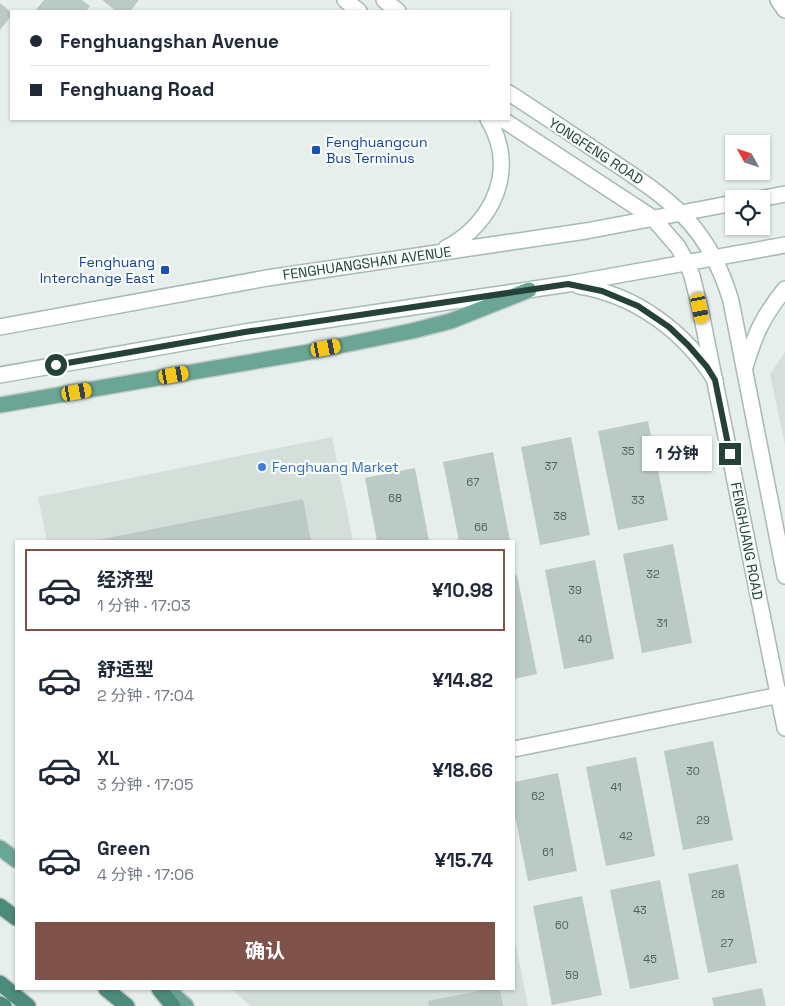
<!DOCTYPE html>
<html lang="zh">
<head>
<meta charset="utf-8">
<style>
	:root { --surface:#fff; --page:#f2f2f3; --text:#1f2937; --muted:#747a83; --line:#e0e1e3; --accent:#7f5249 }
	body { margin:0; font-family:"Space Grotesk","Noto Sans SC",sans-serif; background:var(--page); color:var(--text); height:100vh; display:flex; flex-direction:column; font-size:19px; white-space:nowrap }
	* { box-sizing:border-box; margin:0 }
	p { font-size:16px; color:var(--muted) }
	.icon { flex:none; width:28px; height:28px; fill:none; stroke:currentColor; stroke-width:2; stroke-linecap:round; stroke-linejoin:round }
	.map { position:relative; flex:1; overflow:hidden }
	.side { position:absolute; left:15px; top:540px; width:500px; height:450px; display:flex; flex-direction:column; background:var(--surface); border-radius:0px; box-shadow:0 1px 4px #0004 }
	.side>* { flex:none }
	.guide { position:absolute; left:10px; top:10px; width:500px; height:110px; border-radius:0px; box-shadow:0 1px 4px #0004; display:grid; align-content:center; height:110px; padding:0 20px; background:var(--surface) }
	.needle { width:32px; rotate:310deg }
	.controls { position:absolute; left:725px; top:135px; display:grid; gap:10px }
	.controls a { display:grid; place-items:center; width:45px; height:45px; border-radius:0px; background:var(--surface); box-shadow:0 1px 4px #0004; font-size:25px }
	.end { position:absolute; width:22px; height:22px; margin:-11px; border:6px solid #24423a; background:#fff; box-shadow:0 0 0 2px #fff }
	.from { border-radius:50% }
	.bubble { position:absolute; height:35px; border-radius:0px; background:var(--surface); box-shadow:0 1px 4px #0004; font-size:16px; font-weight:700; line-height:35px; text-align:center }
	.car { position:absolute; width:15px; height:30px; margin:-15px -8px; border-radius:6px; box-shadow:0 0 4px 1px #0007; background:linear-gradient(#f5c518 24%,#345 0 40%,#f5c518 0 76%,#345 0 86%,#f5c518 0) }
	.guide b { display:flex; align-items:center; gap:18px; height:48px; font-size:19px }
	.guide b+b { border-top:1px solid var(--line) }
	.guide i { width:12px; height:12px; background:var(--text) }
	ul { padding:9px 0 0; list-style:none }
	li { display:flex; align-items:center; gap:15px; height:82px; margin:0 10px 8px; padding:0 10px; border:2px solid transparent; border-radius:0px }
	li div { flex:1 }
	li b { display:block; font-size:19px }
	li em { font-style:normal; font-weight:700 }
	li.active { border-color:var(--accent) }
	li>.icon { width:45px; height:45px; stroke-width:1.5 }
	.action { display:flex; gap:10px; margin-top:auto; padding:10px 20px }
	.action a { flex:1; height:58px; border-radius:0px; background:var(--accent); color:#fff; font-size:20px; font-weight:700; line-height:58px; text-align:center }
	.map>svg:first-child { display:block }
	.built { fill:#d4dfda }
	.building { fill:#bbcac4 }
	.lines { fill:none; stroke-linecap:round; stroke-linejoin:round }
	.minor-casing { stroke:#a8b8b2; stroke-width:18 }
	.tertiary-casing { stroke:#a8b8b2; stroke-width:18 }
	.secondary-casing { stroke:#a4bbb3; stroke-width:18 }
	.primary-casing { stroke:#c2cac8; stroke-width:18 }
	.trunk-casing { stroke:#c2cac8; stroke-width:18 }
	.minor { stroke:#fff; stroke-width:15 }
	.tertiary { stroke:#fff; stroke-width:15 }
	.secondary { stroke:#fff; stroke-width:15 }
	.primary { stroke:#6aa596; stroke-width:15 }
	.trunk { stroke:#4c8a7c; stroke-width:15 }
	.route { stroke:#24423a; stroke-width:6 }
	.transit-dot { fill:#1a4fb4; stroke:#f7fbf9; stroke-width:2 }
	.shop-dot { fill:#3f7fe0; stroke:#f7fbf9; stroke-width:2 }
	.labels { text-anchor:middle; stroke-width:4.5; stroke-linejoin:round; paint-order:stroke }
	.number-label { font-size:11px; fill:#4a645c }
	.transit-label { font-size:14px; fill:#164399; stroke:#f7fbf9; text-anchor:start }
	.street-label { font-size:14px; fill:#24423a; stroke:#f7fbf9 }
	.shop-label { font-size:14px; fill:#366cbe; stroke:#f7fbf9; text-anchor:start }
</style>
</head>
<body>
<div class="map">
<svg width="785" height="1006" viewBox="0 0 785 1006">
	<rect width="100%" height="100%" fill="#e6efeb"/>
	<path class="built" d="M785,352V445L770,374Z
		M332,437L353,541H47L38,497Z
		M514,935L528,1006H251L231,989H514Z"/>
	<path class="building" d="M44,0H82L90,6L86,11H35Z
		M102,0H139L130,11H116Z
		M0,3L11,12V16L0,30Z
		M648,421L668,520L618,530L598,431Z
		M571,437L590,535L540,545L521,447Z
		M493,452L510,541H459L443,462Z
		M415,468L429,541H377L365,478Z
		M303,499L311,541H98V540Z
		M673,544L692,643L642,653L623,554Z
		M595,560L614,659L564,669L545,570Z
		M517,575L537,674L514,679V576Z
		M713,741L733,840L683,850L664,751Z
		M636,757L655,856L606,866L586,767Z
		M558,773L577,871L528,881L514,811V782Z
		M738,864L757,963L708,973L688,874Z
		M660,880L679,979L630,989L610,890Z
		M582,896L602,995L552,1005L533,906Z
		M762,988L766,1006H714L712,998Z
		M489,989H500L503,1006H429L428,1001Z"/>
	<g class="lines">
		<defs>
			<path id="minor" d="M514,749L785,694"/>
			<path id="tertiary" d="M345,0L359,11
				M384,0L398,11
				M778,0L785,10
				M509,93C540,113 570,133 601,154C666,197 708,222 731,301L785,576
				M502,119L653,218L678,247L687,263L692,276L700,308L785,728"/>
			<path id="secondary" d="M759,199L785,194
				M446,248C494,223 518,168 488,119
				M579,286C636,295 685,332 715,380
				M0,327L267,278L586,231L734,203
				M745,367C755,334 763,316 785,289
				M0,375L245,332L568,284L785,245"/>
			<path id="primary" d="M0,405L309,352L412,331L451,321L529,290
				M0,848L16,860
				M167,989L186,1006"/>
			<path id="trunk" d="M0,906L16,918
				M0,983L28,1006
				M106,989L127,1006
				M159,989L173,1006
				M0,1004L4,1006"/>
		</defs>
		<use href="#minor" class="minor-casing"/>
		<use href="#tertiary" class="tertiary-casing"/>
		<use href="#secondary" class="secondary-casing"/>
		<use href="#primary" class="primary-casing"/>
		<use href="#trunk" class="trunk-casing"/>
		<use href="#minor" class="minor"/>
		<use href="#tertiary" class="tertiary"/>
		<use href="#secondary" class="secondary"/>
		<use href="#primary" class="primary"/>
		<use href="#trunk" class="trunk"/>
	</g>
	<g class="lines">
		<path class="route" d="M56,365L245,332L568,284L602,291L638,306L669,327L688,345L707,367L715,380L730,454"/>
	</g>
	<g class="transit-dot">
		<rect x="311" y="145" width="10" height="10" rx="2.5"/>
		<rect x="160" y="265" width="10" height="10" rx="2.5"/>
	</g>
	<circle class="shop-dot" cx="262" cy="467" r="5"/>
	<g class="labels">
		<g class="number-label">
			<text x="628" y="455">35</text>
			<text x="551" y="470">37</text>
			<text x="473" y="486">67</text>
			<text x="395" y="502">68</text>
			<text x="638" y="504">33</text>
			<text x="560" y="520">38</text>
			<text x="481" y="531">66</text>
			<text x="653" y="578">32</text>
			<text x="575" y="594">39</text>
			<text x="662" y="627">31</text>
			<text x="585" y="643">40</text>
			<text x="693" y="775">30</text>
			<text x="616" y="791">41</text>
			<text x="538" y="800">62</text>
			<text x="703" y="824">29</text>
			<text x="626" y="840">42</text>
			<text x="548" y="856">61</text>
			<text x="718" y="898">28</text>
			<text x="640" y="914">43</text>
			<text x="562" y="929">60</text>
			<text x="727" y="947">27</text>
			<text x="650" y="963">45</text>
			<text x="572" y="979">59</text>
		</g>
		<g class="transit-label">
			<text x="326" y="147">Fenghuangcun<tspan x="326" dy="16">Bus Terminus</tspan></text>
			<text x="155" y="267" text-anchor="end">Fenghuang<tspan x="155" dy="16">Interchange East</tspan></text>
		</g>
		<g class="street-label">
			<text transform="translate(596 151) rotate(33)" y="5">YONGFENG ROAD</text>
			<text transform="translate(367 263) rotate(-8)" y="5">FENGHUANGSHAN AVENUE</text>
			<text transform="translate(747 541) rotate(79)" y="5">FENGHUANG ROAD</text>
		</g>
		<g class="shop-label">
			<text x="272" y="472">Fenghuang Market</text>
		</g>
	</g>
</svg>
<div class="controls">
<a><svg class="needle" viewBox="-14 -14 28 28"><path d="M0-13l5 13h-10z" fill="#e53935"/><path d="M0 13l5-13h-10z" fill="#747a83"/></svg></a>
<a><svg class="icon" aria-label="locate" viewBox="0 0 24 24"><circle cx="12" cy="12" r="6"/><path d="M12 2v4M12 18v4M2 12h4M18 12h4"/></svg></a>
</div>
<i class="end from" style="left:56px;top:365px"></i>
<i class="end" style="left:730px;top:454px"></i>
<div class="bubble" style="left:642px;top:436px;width:70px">1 分钟</div>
<i class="car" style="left:700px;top:308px;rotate:169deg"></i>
<i class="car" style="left:326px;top:348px;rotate:79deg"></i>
<i class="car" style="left:174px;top:375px;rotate:80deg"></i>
<i class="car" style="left:77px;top:392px;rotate:80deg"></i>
<div class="guide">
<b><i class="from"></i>Fenghuangshan Avenue</b>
<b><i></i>Fenghuang Road</b>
</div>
<section class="side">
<ul>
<li class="active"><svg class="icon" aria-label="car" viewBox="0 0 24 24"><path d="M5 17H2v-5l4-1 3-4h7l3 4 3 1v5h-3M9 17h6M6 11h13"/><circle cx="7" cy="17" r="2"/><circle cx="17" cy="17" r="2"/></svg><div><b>经济型</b><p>1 分钟 · 17:03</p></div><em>¥10.98</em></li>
<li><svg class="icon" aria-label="car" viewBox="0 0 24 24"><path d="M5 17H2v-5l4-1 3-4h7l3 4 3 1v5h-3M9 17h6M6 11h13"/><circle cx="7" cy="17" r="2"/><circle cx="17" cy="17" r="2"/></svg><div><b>舒适型</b><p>2 分钟 · 17:04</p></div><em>¥14.82</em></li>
<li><svg class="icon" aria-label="car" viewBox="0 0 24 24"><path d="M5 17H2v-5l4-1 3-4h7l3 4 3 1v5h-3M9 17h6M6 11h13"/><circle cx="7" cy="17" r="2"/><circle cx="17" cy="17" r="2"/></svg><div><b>XL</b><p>3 分钟 · 17:05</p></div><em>¥18.66</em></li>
<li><svg class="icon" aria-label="car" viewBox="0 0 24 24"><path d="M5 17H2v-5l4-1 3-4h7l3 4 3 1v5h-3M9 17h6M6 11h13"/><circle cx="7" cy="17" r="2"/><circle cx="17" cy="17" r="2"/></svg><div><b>Green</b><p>4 分钟 · 17:06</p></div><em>¥15.74</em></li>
</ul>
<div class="action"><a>确认</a></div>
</section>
</div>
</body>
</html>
